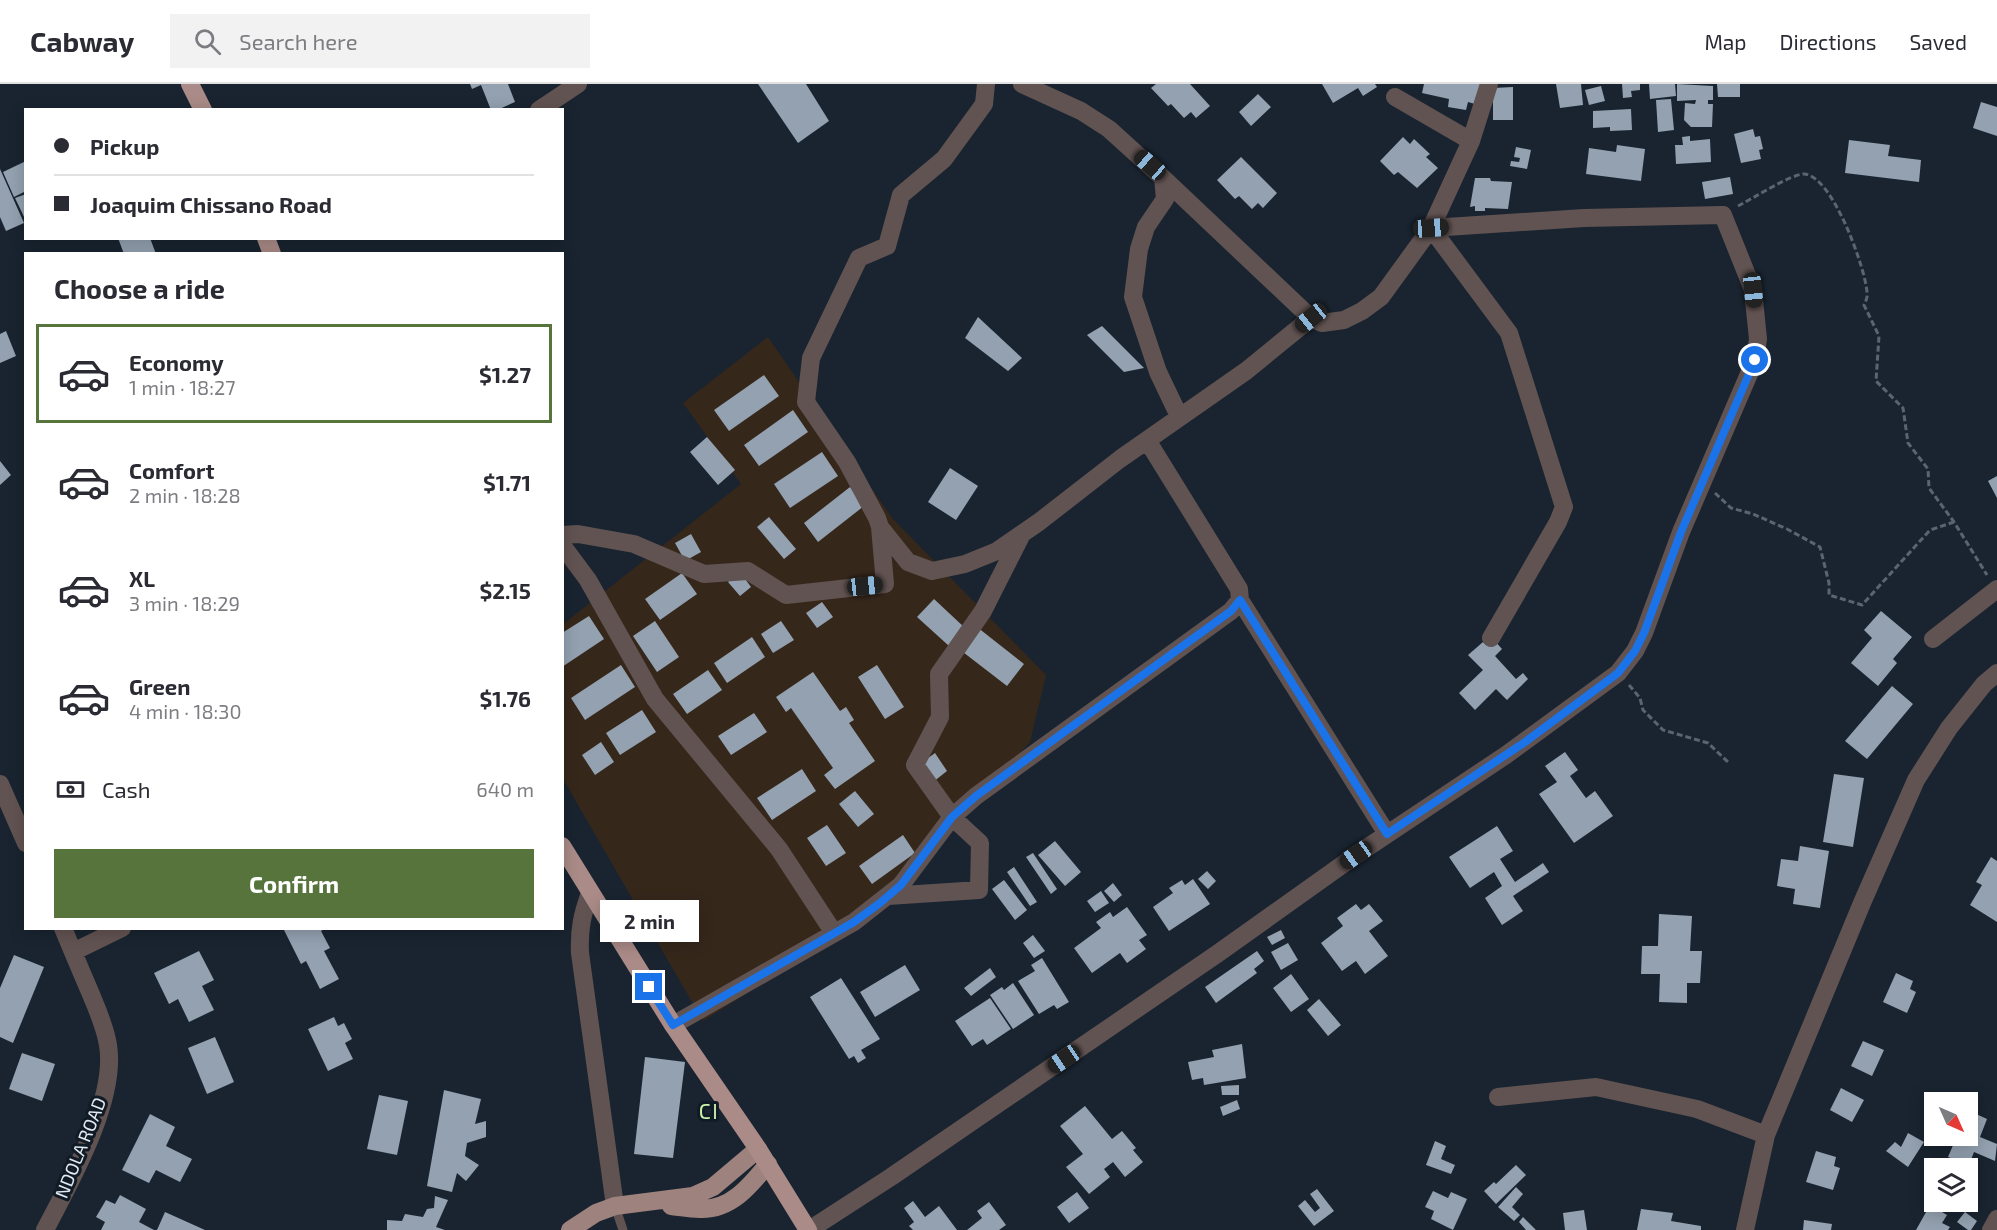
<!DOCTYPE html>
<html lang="en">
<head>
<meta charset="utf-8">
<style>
	:root { --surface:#fff; --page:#f2f2f3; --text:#2b2b33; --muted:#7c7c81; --line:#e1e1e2; --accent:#56743c }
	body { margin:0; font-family:"Exo 2",sans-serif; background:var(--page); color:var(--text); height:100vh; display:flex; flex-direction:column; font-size:22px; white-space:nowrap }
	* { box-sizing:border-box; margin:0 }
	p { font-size:20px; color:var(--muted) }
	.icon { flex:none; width:33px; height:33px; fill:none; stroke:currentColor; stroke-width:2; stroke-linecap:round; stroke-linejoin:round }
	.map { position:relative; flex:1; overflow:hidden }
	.drawer { position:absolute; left:24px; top:168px; width:540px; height:678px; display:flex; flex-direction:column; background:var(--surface); border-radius:0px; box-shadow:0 3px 15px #0003 }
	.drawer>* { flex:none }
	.guide { position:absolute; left:24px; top:24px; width:540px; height:132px; border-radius:0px; box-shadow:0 3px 15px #0003; display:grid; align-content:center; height:132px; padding:0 30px; background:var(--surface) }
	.needle { width:39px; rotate:135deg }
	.fabs { position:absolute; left:1924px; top:1008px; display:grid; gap:12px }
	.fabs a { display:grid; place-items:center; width:54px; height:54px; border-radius:0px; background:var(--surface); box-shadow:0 3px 15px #0003; font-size:30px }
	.end { position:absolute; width:27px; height:27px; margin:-14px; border:8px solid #1a73e8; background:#fff; box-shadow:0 0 0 3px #fff }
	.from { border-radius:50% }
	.bubble { position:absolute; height:42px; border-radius:0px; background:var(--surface); box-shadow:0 3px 15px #0003; font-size:20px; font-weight:700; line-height:42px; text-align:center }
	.car { position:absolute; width:18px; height:36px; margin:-18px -9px; border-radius:8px; box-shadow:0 0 4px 2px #0007; background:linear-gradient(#222 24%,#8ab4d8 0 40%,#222 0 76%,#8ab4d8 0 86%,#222 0) }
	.guide b { display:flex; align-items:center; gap:21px; height:57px; font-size:22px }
	.guide b+b { border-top:2px solid var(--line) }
	.guide i { width:15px; height:15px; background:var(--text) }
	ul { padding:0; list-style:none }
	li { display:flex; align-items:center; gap:18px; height:99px; margin:0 12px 9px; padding:0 18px; border:3px solid transparent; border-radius:0px }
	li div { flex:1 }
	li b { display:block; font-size:22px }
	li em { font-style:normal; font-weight:700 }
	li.current { border-color:var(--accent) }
	li>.icon { width:54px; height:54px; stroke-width:1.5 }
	h2 { padding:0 30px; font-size:27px; line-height:72px }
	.pay { display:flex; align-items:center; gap:15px; height:66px; padding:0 30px; font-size:22px }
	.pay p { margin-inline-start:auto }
	.cta { display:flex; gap:12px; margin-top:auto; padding:12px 30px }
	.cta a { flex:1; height:69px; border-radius:0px; background:var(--accent); color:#fff; font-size:24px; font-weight:700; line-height:69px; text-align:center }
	header { display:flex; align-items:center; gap:36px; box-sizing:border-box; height:84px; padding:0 30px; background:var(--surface); border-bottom:2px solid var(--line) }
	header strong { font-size:28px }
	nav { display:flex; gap:33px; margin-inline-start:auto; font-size:21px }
	.search { width:420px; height:54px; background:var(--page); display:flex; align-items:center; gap:15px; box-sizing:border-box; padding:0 21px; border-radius:0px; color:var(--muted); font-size:22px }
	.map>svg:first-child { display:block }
	.education { fill:#36271b }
	.building { fill:#93a1b0 }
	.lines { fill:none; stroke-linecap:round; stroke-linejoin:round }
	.path { stroke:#5b6570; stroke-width:3; stroke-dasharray:6 3; stroke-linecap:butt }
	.service { stroke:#615351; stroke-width:9 }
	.minor { stroke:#615351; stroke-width:18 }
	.tertiary { stroke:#615351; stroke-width:18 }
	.primary { stroke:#9e827e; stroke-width:18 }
	.trunk { stroke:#aa8b87; stroke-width:18 }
	.route { stroke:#1a73e8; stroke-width:8 }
	.labels { text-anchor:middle; stroke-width:6; stroke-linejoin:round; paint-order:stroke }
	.street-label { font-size:18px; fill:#e2e9f1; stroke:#101b26 }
	.quarter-label { font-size:21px; letter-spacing:1.5px; fill:#caf2ac; stroke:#101b26 }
</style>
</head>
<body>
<header>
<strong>Cabway</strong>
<div class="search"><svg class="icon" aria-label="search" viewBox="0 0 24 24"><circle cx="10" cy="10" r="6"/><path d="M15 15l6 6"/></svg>Search here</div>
<nav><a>Map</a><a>Directions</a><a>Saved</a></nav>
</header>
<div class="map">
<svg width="1997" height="1146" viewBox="0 0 1997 1146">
	<rect width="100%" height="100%" fill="#192430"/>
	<path class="education" d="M768,253L892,434L1046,591L1030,658L869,832L703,937L563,695L562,541L741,400L683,319Z"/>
	<path class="building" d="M470,0H508L515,18L497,26H491L481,1L472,5Z
		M758,0H806L829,37L798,59Z
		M1156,0H1190L1210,22L1196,34L1191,28L1184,34L1171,20L1168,22L1151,4Z
		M1322,0H1375L1377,3L1363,12L1358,4L1333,19Z
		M1424,0H1481L1475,20L1468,18L1466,26L1448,23L1449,15L1422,9Z
		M1556,0H1581L1583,21L1560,24Z
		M1622,0H1640V6L1631,7L1632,13L1623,14Z
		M1649,0H1675L1676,12L1650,15Z
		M1677,0L1713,2V16H1708V20H1713L1712,43H1691L1684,36L1685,19L1695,20L1696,16L1677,17Z
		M1717,0H1740V13H1718Z
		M1601,2L1605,17L1589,21L1585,6Z
		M1513,3V36H1493V4Z
		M1258,10L1271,23L1251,42L1239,28Z
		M1671,15L1674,46L1658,48L1656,16Z
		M1981,18L1997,23V52L1973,44Z
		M1631,25L1632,46L1610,47V43L1593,44V27Z
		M1753,45L1755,53L1760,52L1763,65L1759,66L1761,75L1741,79L1734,50Z
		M1690,52V57L1710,55L1711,78L1676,80L1675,61H1683L1682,53Z
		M1403,53L1410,60L1414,55L1430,70L1426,73L1438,84L1417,104L1398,88L1394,91L1380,77Z
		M1849,56L1890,61L1888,72L1921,76L1919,98L1845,89Z
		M1617,61L1645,65L1641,97L1586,90L1589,64L1616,68Z
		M1516,63L1531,66L1527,85L1510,82L1511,77L1519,78L1520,74L1514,73Z
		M1241,73L1277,109L1263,124L1258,119L1252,125L1239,112L1235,115L1217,96Z
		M26,77V107L14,113L3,88Z
		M0,85L24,139L6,147L0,133Z
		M1730,93L1733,110L1705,115L1702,98Z
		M1475,94H1490L1491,97L1512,98L1508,125L1485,124V127H1475V122L1470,123Z
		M26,110V137L15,114Z
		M118,154H150L156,170H124Z
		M978,233L1022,274L1008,287L965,254Z
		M1102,242L1144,284L1124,288L1087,251Z
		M6,247L16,272L0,279V250Z
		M764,291L779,312L729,347L714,326Z
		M793,326L808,348L759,382L744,361Z
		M707,353L735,386L718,401L690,368Z
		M822,368L838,392L790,424L774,400Z
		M0,377L11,391L0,401Z
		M950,384L978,402L956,436L928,418Z
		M1997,392V414L1988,397Z
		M850,403L864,422L818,458L804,439Z
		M769,433L796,465L784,475L757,443Z
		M691,450L701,468L685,477L675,459Z
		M740,488L751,503L740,512L728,498Z
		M682,489L697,510L660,536L645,515Z
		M934,515L965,544L949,562L917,533Z
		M822,518L833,533L817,544L806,529Z
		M1881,527L1912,553L1893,575L1897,579L1878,602L1851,579L1872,554L1864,546Z
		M589,532L604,555L562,583V549Z
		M655,537L679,573L657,588L633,552Z
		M781,537L794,556L773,569L761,550Z
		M977,543L1024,580L1007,602L959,565Z
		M752,553L765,573L727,599L714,579Z
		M1493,555L1502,565L1495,572L1516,595L1523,589L1528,595L1507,616L1496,605L1475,626L1459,609L1483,586L1468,571L1483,558L1486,561Z
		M621,581L635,603L585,636L571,614Z
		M877,581L904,623L885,635L858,593Z
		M708,586L722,606L687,630L673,610Z
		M813,588L840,627L846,623L854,636L849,639L875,677L835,705L824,691L833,684L791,624L786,628L776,613Z
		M1892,602L1913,620L1867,675L1845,657Z
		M642,626L656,648L620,671L606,649Z
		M754,629L767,648L731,671L718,652Z
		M601,658L614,678L595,691L582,671Z
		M1565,668L1578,686L1570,692L1586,714L1595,707L1613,732L1574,759L1539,710L1557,698L1545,682Z
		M935,669L947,687L933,698L920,680Z
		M802,685L816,707L772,736L757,714Z
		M1834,690L1864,694L1853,763L1823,758Z
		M855,707L874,730L858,743L839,720Z
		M827,741L846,769L826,782L807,754Z
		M1497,742L1513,767L1500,775L1515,798L1543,779L1549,788L1513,812L1523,827L1502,841L1485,814L1502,802L1494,788L1470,804L1449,773Z
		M903,751L915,769L872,800L859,782Z
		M1055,757L1081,788L1065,802L1038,771Z
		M1800,762L1829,767L1820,824L1793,820L1795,805L1777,802L1781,775L1798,777Z
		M1033,769L1057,805L1051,810L1026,773Z
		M1991,773L1997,777V838L1970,821L1982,801L1976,798Z
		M1014,783L1037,818L1030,822L1007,788Z
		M1207,787L1216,797L1208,805L1198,795Z
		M1193,795L1210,820L1169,847L1153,823L1173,809L1169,804L1182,796L1185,801Z
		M1004,796L1027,826L1015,836L992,805Z
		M1113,799L1122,811L1114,818L1104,807Z
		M1101,807L1109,819L1095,828L1087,817Z
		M1356,820L1361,826L1369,820L1383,837L1369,847L1388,872L1365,890L1356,877L1342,887L1321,859L1343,842L1337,834Z
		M1127,823L1147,851L1139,856L1146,865L1127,879L1120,869L1092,889L1074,864L1101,844L1096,838L1110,828L1113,833Z
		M1659,830L1692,832L1690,867H1702L1700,899H1687V919L1659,918L1660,890H1641L1642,862H1658Z
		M283,844H326L321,847L330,864L324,867L339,895L320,905L306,877L301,880Z
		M1281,846L1285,854L1272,861L1267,853Z
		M1033,851L1045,867L1034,874L1023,859Z
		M1288,859L1298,876L1281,886L1271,868Z
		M199,867L214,896L202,902L214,926L189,938L178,915L169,920L154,889Z
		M1257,867L1264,877L1254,885L1257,889L1216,919L1205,903Z
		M14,871L44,883L13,959L0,953V904Z
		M1042,874L1069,918L1057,925L1054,921L1039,930L1018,897L1035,887L1031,881Z
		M905,881L920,906L875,933L860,908Z
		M990,884L996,893L971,912L964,904Z
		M1896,889L1913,897L1910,905L1916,908L1907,929L1883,918Z
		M1291,890L1309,915L1291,928L1273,904Z
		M841,894L880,955L861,966L866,974L858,979L854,972L849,975L810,913Z
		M1013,899L1034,931L1013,945L990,911L1002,903L1004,906Z
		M990,914L1011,945L987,961L983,955L972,962L955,937Z
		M1319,915L1341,941L1328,952L1307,926Z
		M334,933L338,942L344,939L352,955L345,959L353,975L328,987L308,945Z
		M215,953L234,998L207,1010L188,964Z
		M1863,957L1884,966L1872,992L1851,982Z
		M1242,960L1246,994L1204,1001L1203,994L1192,996L1188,978L1214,973L1212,966Z
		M22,969L55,980L42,1017L9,1005Z
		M645,973L685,978L673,1074L634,1070Z
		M1239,1001V1011H1222L1221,1002Z
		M1841,1004L1864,1016L1852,1038L1830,1026Z
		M444,1006L481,1015L475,1040L486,1037V1053L467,1059L465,1072L479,1081L466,1097L457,1089L452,1108L427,1102Z
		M379,1011L408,1017L397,1071L367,1065Z
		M1237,1016L1240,1025L1223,1032L1220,1023Z
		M1085,1022L1112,1055L1122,1047L1136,1064L1133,1066L1143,1078L1125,1093L1113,1078L1104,1085L1110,1093L1089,1110L1066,1083L1083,1070L1060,1042Z
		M1974,1029L1987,1035L1980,1053L1997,1060L1995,1077L1974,1068L1969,1081L1948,1073L1957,1052H1968V1042Z
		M150,1030L175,1043L166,1062L192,1075L180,1098L156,1086L149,1099L122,1086Z
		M1908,1049L1924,1058L1908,1083L1886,1067L1895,1058L1901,1063Z
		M1435,1057L1446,1062L1441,1075L1455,1081L1451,1090L1426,1081Z
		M1816,1067L1836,1073L1834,1082L1840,1084L1833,1106L1806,1098Z
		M1516,1081L1526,1091L1496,1120L1484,1107L1494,1098L1496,1100Z
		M1516,1103L1523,1110L1512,1123L1520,1131L1514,1137L1498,1123Z
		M1317,1105L1334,1127L1314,1142L1298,1122L1305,1116L1315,1128L1320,1124L1310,1110Z
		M1433,1107L1448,1114L1451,1108L1467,1115L1453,1146L1431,1135L1434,1127L1425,1123Z
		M1077,1108L1089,1124L1069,1139L1057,1123Z
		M120,1111L146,1125L139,1138L154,1146H101L105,1138L96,1133L106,1116L115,1120Z
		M435,1112L448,1116L436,1143L445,1146H387V1136L402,1137L405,1130L423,1133L427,1125L434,1124Z
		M913,1117L925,1133L939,1122L957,1146H913L909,1142L914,1138L904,1124Z
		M989,1118L1006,1141L999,1146H967L982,1134L977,1127Z
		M1930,1121L1947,1131L1942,1139L1950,1143L1948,1146H1916Z
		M1641,1125L1673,1129L1671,1137L1701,1142V1146H1637Z
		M1584,1126L1587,1146H1565L1563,1129Z
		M165,1128L205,1146H157Z
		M1965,1128L1977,1137L1971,1146H1968L1957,1138Z
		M1523,1133L1536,1146H1526L1519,1138Z
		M1804,1136L1832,1140L1831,1146H1803Z"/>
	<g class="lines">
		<path class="path" d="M1738,122C1752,115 1791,90 1804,90C1832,91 1865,183 1867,208C1868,212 1866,217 1864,221L1879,252L1876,297L1903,324L1908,359L1928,385L1929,404L1954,438L1987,491
			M1715,409L1731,424L1753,430L1787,445L1820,463L1829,499V511L1862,521L1930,446L1954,438
			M1629,601L1640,614L1643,626L1663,646L1708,659L1729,679"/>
		<path class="service" d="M615,1122L623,1146"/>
		<path class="minor" d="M1395,13L1471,57
			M539,26L578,0
			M1163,94L1165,115L1146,143L1139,165L1133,213L1158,288L1179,332
			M1431,144L1509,249L1564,423L1558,438L1491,554
			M1311,234L1322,239L1344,236L1362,227L1381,213L1431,144L1471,57L1489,0
			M880,443L908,478L932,487L965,480L997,467L1039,438L1120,375L1246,287L1311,234L1163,94L1109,45L1081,27L1022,0
			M562,451L578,450L634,460L704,490L748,487L786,511L885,500L880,443L877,434L847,378L806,318L811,274L859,174L887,162L901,111L944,75L984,20L986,0
			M562,461L588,496L655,615L779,765L834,849
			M1240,516L1387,750
			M1933,555L1997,505
			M0,700L26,759
			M590,809C582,831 579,845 580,869L615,1122
			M888,812L979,806L980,759L952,733L915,681L940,633L939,590L983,527L1021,452
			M73,868L122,844
			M673,941L854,838L901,801L952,733L976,712L1231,527L1240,516L1239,505L1147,356
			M1498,1013L1596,1003L1697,1025L1766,1051
			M45,1146C70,1098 117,1016 108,961C105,942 97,925 90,908C81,887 72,866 63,844
			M809,1146L891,1093L1217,870L1356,771L1506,671L1618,589L1635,567L1644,549L1681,448L1755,276L1758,255L1753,206L1723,131L1584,134L1431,144
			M1745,1146L1766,1051L1862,819L1916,696L1949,644L1984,600L1997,589"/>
		<path class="tertiary" d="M1991,1146L1997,1135"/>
		<path class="primary" d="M671,1122C680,1123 690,1125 700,1125C731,1126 750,1102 768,1080
			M570,1146L596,1129L615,1122L693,1112L713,1103L758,1065"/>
		<path class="trunk" d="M190,0L203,26
			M266,154L272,170
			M562,762L673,941L758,1065L808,1146"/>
	</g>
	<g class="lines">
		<path class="route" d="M649,903L673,941L854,838L880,819L901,801L952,733L976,712L1231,527L1240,516L1387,750L1525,658L1618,589L1635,567L1644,549L1681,448L1755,276"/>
	</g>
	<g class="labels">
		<g class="street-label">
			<text transform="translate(81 1064) rotate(-68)" y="6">NDOLA ROAD</text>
		</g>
		<g class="quarter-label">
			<text x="709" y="1035">CI</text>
		</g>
	</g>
</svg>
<div class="fabs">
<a><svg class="needle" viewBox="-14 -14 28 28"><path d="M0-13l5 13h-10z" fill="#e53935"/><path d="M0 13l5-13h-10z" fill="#7c7c81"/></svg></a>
<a><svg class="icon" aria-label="layers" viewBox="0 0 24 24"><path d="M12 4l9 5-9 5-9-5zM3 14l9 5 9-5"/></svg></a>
</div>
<i class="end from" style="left:1755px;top:276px"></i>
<i class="end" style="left:649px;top:903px"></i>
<div class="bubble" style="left:600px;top:816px;width:99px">2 min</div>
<i class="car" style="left:1150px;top:81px;rotate:311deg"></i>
<i class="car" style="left:1431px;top:144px;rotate:86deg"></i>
<i class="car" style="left:1753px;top:206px;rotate:174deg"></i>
<i class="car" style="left:1311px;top:234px;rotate:231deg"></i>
<i class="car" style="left:865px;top:502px;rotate:84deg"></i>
<i class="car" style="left:1356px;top:771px;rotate:235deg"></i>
<i class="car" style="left:1064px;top:975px;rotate:236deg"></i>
<div class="guide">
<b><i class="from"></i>Pickup</b>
<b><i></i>Joaquim Chissano Road</b>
</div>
<section class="drawer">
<h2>Choose a ride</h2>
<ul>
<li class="current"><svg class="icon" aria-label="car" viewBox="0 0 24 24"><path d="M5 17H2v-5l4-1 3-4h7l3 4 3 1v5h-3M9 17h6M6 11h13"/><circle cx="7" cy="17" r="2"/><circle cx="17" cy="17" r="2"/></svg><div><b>Economy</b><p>1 min · 18:27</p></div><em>$1.27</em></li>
<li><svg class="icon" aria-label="car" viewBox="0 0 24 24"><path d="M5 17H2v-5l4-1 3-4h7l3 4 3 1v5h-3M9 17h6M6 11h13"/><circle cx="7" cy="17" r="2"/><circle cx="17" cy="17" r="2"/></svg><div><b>Comfort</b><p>2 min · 18:28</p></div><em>$1.71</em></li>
<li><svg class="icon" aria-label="car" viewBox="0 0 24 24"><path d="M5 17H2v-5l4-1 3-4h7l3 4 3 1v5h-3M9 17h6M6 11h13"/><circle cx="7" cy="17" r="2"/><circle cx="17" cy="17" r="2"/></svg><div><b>XL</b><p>3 min · 18:29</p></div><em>$2.15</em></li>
<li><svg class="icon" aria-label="car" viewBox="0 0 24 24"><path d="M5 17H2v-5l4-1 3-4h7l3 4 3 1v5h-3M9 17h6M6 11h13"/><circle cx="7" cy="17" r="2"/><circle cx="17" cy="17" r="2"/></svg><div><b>Green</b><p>4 min · 18:30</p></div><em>$1.76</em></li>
</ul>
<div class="pay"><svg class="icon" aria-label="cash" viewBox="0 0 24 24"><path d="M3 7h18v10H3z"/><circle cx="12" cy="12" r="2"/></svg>Cash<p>640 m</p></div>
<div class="cta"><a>Confirm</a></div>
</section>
</div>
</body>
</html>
